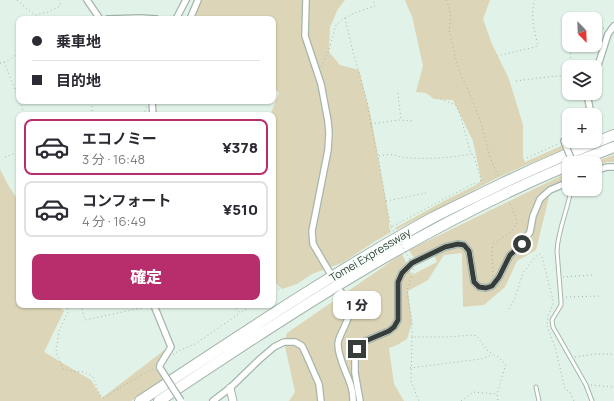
<!DOCTYPE html>
<html lang="ja">
<head>
<meta charset="utf-8">
<style>
	:root { --surface:#fff; --page:#f7f7f7; --text:#2b2b33; --muted:#7c7c81; --line:#e1e1e2; --accent:#b82e6c }
	body { margin:0; font-family:Manrope,"Noto Sans JP",sans-serif; background:var(--page); color:var(--text); height:100vh; display:flex; flex-direction:column; font-size:15px; white-space:nowrap }
	* { box-sizing:border-box; margin:0 }
	p { font-size:13px; color:var(--muted) }
	.icon { flex:none; width:22px; height:22px; fill:none; stroke:currentColor; stroke-width:2; stroke-linecap:round; stroke-linejoin:round }
	.map { position:relative; flex:1; overflow:hidden }
	.details { position:absolute; left:16px; top:112px; width:260px; height:196px; display:flex; flex-direction:column; background:var(--surface); border-radius:8px; box-shadow:0 1px 3px #0004 }
	.details>* { flex:none }
	.banner { position:absolute; left:16px; top:16px; width:260px; height:88px; border-radius:8px; box-shadow:0 1px 3px #0004; display:grid; align-content:center; height:88px; padding:0 16px; background:var(--surface) }
	.needle { width:26px; rotate:157deg }
	.buttons { position:absolute; left:562px; top:12px; display:grid; gap:8px }
	.buttons a { display:grid; place-items:center; width:40px; height:40px; border-radius:8px; background:var(--surface); box-shadow:0 1px 3px #0004; font-size:20px }
	.end { position:absolute; width:18px; height:18px; margin:-9px; border:5px solid #373e3a; background:#fff; box-shadow:0 0 0 2px #fff }
	.from { border-radius:50% }
	.bubble { position:absolute; height:28px; border-radius:8px; background:var(--surface); box-shadow:0 1px 3px #0004; font-size:13px; font-weight:800; line-height:28px; text-align:center }
	.banner b { display:flex; align-items:center; gap:14px; height:38px; font-size:15px }
	.banner b+b { border-top:1px solid var(--line) }
	.banner i { width:10px; height:10px; background:var(--text) }
	ul { padding:7px 0 0; list-style:none }
	li { display:flex; align-items:center; gap:12px; height:56px; margin:0 8px 6px; padding:0 8px; border:2px solid var(--line); border-radius:8px }
	li div { flex:1 }
	li b { display:block; font-size:15px }
	li em { font-style:normal; font-weight:800 }
	li.active { border-color:var(--accent) }
	li>.icon { width:36px; height:36px; stroke-width:1.5 }
	.cta { display:flex; gap:8px; margin-top:auto; padding:8px 16px }
	.cta a { flex:1; height:46px; border-radius:8px; background:var(--accent); color:#fff; font-size:16px; font-weight:800; line-height:46px; text-align:center }
	.map>svg:first-child { display:block }
	.green { fill:#dcd5b7 }
	.lines { fill:none; stroke-linecap:round; stroke-linejoin:round }
	.service-casing { stroke:#a5b6ac; stroke-width:5 }
	.minor-casing { stroke:#a5b6ac; stroke-width:8 }
	.tertiary-casing { stroke:#a5b6ac; stroke-width:9 }
	.motorway-casing { stroke:#a5b6ac; stroke-width:12 }
	.path { stroke:#a5b3ab; stroke-width:1; stroke-dasharray:1 3; stroke-linecap:butt }
	.service { stroke:#fff; stroke-width:3 }
	.minor { stroke:#fff; stroke-width:5.5 }
	.tertiary { stroke:#fff; stroke-width:7 }
	.motorway { stroke:#fff; stroke-width:10 }
	.minor-bridge-casing { stroke:#a5b6ac; stroke-width:8; stroke-linecap:butt }
	.path-bridge { stroke:#a5b3ab; stroke-width:1; stroke-dasharray:1 3; stroke-linecap:butt }
	.minor-bridge { stroke:#fff; stroke-width:5.5 }
	.route { stroke:#373e3a; stroke-width:5 }
	.labels { text-anchor:middle; stroke-width:3; stroke-linejoin:round; paint-order:stroke }
	.street-label { font-size:11px; fill:#373e3a; stroke:#f4fff8 }
</style>
</head>
<body>
<div class="map">
<svg width="614" height="401" viewBox="0 0 614 401">
	<rect width="100%" height="100%" fill="#e1f3e8"/>
	<path class="green" d="M199,0H345L338,9L330,27L329,52L340,65L359,70L371,117L389,218V227L391,232L374,242L342,263L312,274L297,284L282,289L273,279V115H270L279,93L273,87V19H192Z
		M405,0H490L483,19L492,44L509,79L523,125V157L525,162L563,145L564,149L499,177L396,230L395,228L444,201L480,183L481,179L473,141L453,100L434,99L426,93L416,92L423,66L412,16L409,10Z
		M614,155V162H607L595,167V163H591Z
		M0,169L7,183L19,202V305H56L64,311L44,352L91,380L102,398L167,348L159,372L163,380L131,401H0Z
		M569,172V178L551,187L548,201L536,250L517,261L505,287L484,305L463,307L462,253L444,255L428,280L408,291L412,323L407,339L397,345L389,348L394,384L404,401H289L295,392L284,342L287,333L402,254L412,275L437,262L432,250L414,258L409,250Z"/>
	<g class="lines">
		<defs>
			<path id="service" d="M571,189C568,210 558,229 557,251L561,301V305L552,320L553,327L586,385L592,401
				M536,387L539,401"/>
			<path id="minor" d="M87,0L100,19
				M306,0L305,36L321,84L328,121L329,133L328,150L312,231L313,244L330,273
				M108,19L140,18L156,19
				M176,19L186,0
				M190,19L198,0
				M595,75L608,34L614,26
				M590,93L588,99L591,115
				M152,101L153,115
				M565,144L564,141L569,139
				M595,171L607,167H614
				M341,292C354,312 351,311 342,332C340,336 338,340 338,344C338,364 354,381 353,401
				M155,305V308L171,347L160,365V368
				M213,401L230,388L260,359L274,347L284,342H295L302,346L305,352L319,384L321,401
				M360,401L355,373V359L357,349L363,342L389,331L394,327L398,320V282L402,273L412,263L445,247L458,244L464,245L469,251L474,282L479,287L486,288L492,286L499,277L510,255L522,244L530,232L533,216L540,199L550,190L569,182"/>
			<path id="tertiary" d="M230,388L233,401"/>
			<path id="motorway" d="M573,163L614,147
				M140,401C236,338 332,273 432,218C455,206 479,195 503,183C539,166 576,150 614,135
				M159,401C234,351 309,301 387,256C446,222 507,191 569,165"/>
		</defs>
		<use href="#service" class="service-casing"/>
		<use href="#minor" class="minor-casing"/>
		<use href="#tertiary" class="tertiary-casing"/>
		<use href="#motorway" class="motorway-casing"/>
		<path class="path" d="M17,0L27,9L35,15L48,12L60,6V0
			M446,0L449,6L451,19L449,30L457,64L461,75L467,87L481,123L490,157L498,176
			M36,16L37,19
			M345,18L351,44L367,101L372,131L378,156L387,210L391,227L473,184L480,183L481,179L474,157L470,151L460,114L456,105L438,98
			M595,29L606,28
			M569,34V36
			M570,45L571,67
			M497,56L535,47L538,45C534,31 530,13 535,0
			M4,62L19,99
			M0,63C8,62 13,57 19,52
			M321,67L329,50L336,25L345,18L354,13L375,6L373,0
			M516,81L538,78L569,75
			M398,93L401,120
			M20,101L24,115
			M92,115V101
			M143,115L147,107
			M371,124L399,120L414,121
			M379,156C383,155 388,154 392,155C398,156 404,158 410,158C431,159 451,158 471,154
			M5,157L19,152
			M527,158L558,144
			M386,201L426,193
			M414,269L407,291L412,323V337H447L472,335L477,336L486,349L492,354L498,357L506,364L497,394L498,401
			M493,276L492,245L511,232L517,223L516,218L509,201
			M563,277L593,275
			M273,280L280,287L278,290L273,294
			M566,297L601,296
			M65,305L67,307L68,312L59,331L56,352L63,369L71,371L85,372L93,377L100,395L103,398L149,371L155,369
			M81,305L85,320L146,307V305
			M234,305L240,313L254,305
			M509,309L515,298L521,279L523,273L535,257L539,254L542,257L553,300V304L548,316L547,326
			M547,326L555,347L565,389L570,392L574,401
			M412,337L411,381L419,401
			M173,355L178,351L195,344L240,313
			M575,357L595,354H614
			M410,368L481,359L492,355
			M591,385L614,387
			M461,401L473,392L496,394"/>
		<use href="#service" class="service"/>
		<use href="#minor" class="minor"/>
		<use href="#tertiary" class="tertiary"/>
		<use href="#motorway" class="motorway"/>
		<defs>
			<path id="minor-bridge" d="M565,144L573,163
				M160,368L181,401"/>
		</defs>
		<use href="#minor-bridge" class="minor-bridge-casing"/>
		<path class="path-bridge" d="M391,227L412,263"/>
		<use href="#minor-bridge" class="minor-bridge"/>
	</g>
	<g class="lines">
		<path class="route" d="M357,349L363,342L389,331L394,327L398,320V282L402,273L412,263L445,247L458,244L464,245L469,251L474,282L479,287L486,288L492,286L499,277L510,255L522,244"/>
	</g>
	<g class="labels">
		<g class="street-label">
			<text transform="translate(370 255) rotate(-31)" y="4">Tomei Expressway</text>
		</g>
	</g>
</svg>
<div class="buttons">
<a><svg class="needle" viewBox="-14 -14 28 28"><path d="M0-13l5 13h-10z" fill="#e53935"/><path d="M0 13l5-13h-10z" fill="#7c7c81"/></svg></a>
<a><svg class="icon" aria-label="layers" viewBox="0 0 24 24"><path d="M12 4l9 5-9 5-9-5zM3 14l9 5 9-5"/></svg></a>
<a>+</a>
<a>−</a>
</div>
<i class="end from" style="left:522px;top:244px"></i>
<i class="end" style="left:357px;top:349px"></i>
<div class="bubble" style="left:333px;top:291px;width:48px">1 分</div>
<div class="banner">
<b><i class="from"></i>乗車地</b>
<b><i></i>目的地</b>
</div>
<section class="details">
<ul>
<li class="active"><svg class="icon" aria-label="car" viewBox="0 0 24 24"><path d="M5 17H2v-5l4-1 3-4h7l3 4 3 1v5h-3M9 17h6M6 11h13"/><circle cx="7" cy="17" r="2"/><circle cx="17" cy="17" r="2"/></svg><div><b>エコノミー</b><p>3 分 · 16:48</p></div><em>¥378</em></li>
<li><svg class="icon" aria-label="car" viewBox="0 0 24 24"><path d="M5 17H2v-5l4-1 3-4h7l3 4 3 1v5h-3M9 17h6M6 11h13"/><circle cx="7" cy="17" r="2"/><circle cx="17" cy="17" r="2"/></svg><div><b>コンフォート</b><p>4 分 · 16:49</p></div><em>¥510</em></li>
</ul>
<div class="cta"><a>確定</a></div>
</section>
</div>
</body>
</html>
